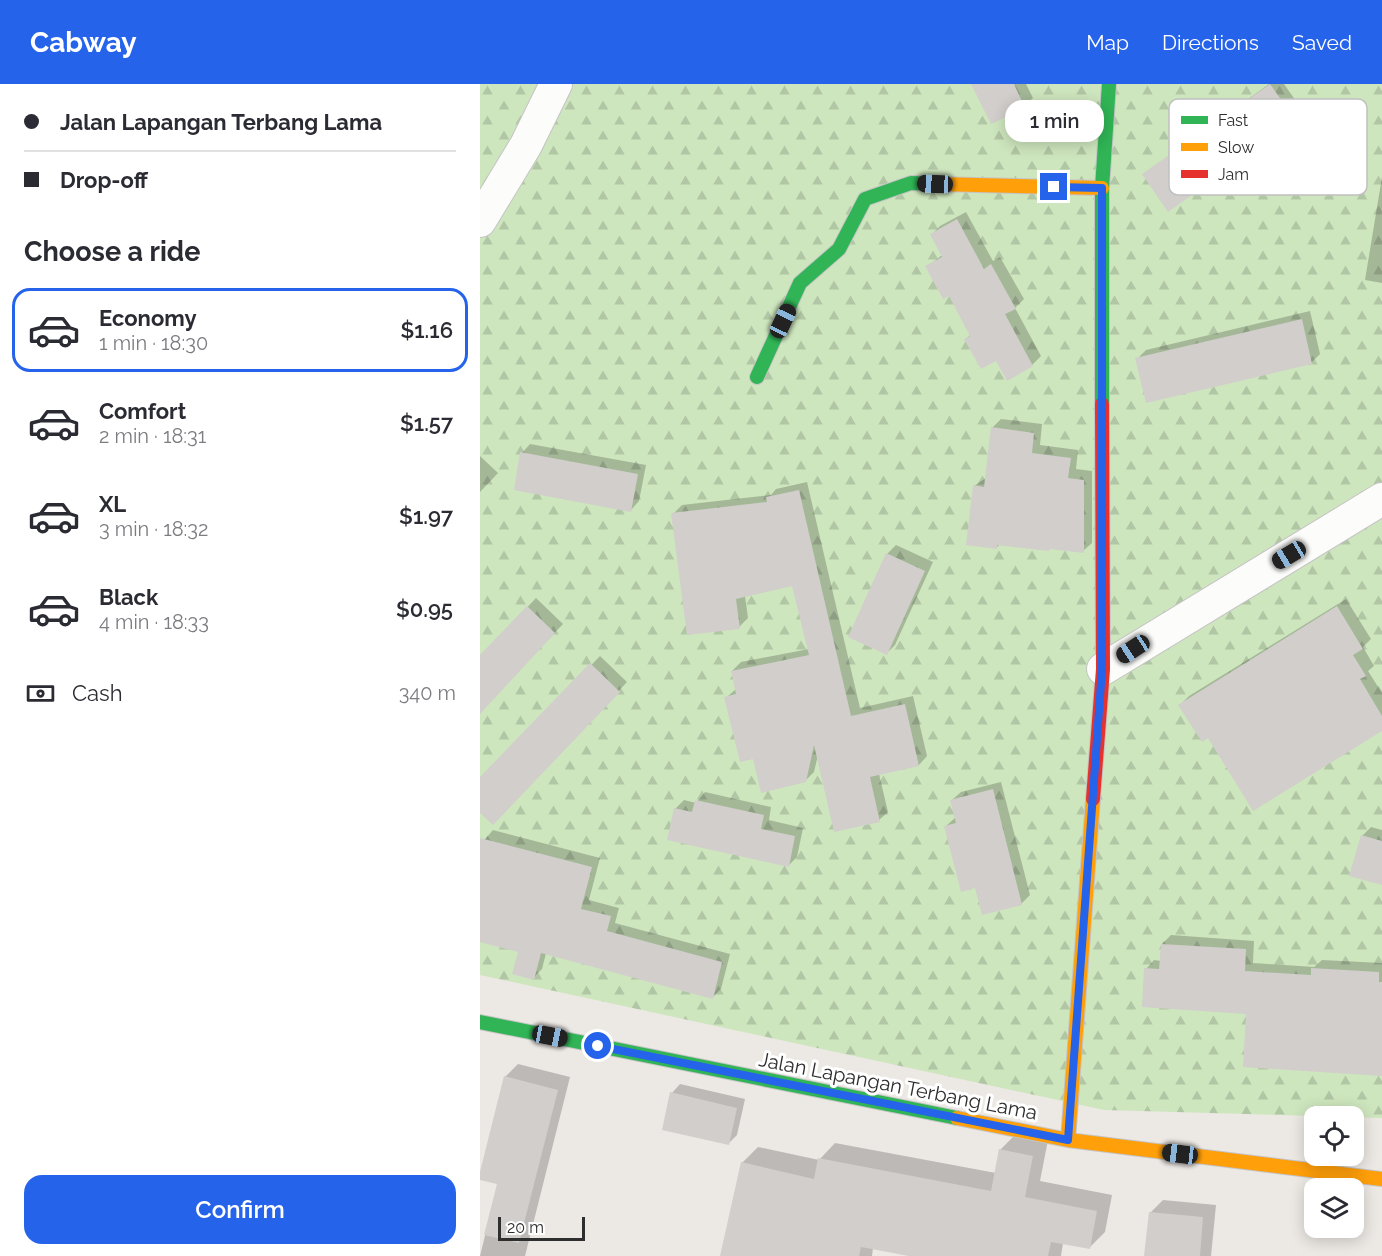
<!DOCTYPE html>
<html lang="en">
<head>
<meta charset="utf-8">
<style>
	:root { --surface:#fff; --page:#f2f2f3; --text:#2b2b33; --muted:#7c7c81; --line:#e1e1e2; --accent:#2563eb }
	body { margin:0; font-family:Raleway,sans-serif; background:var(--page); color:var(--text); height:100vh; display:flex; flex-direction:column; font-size:22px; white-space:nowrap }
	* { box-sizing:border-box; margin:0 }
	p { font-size:20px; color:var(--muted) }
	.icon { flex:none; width:33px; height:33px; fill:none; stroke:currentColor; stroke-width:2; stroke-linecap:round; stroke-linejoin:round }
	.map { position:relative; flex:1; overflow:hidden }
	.side { display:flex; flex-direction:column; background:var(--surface); width:480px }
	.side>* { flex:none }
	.top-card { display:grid; align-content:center; height:132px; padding:0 24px; background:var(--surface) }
	.tools { position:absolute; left:824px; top:1022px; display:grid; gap:12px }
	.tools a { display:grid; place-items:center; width:60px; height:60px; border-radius:12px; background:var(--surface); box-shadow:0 3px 15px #0003; font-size:30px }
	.scale { position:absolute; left:18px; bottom:15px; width:87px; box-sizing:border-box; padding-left:6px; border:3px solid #2e2e2e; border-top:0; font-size:16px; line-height:21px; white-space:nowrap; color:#2e2e2e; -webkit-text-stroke:4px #fff; paint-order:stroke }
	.end { position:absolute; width:27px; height:27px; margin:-14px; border:8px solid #2563eb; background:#fff; box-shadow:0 0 0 3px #fff }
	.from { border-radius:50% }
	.bubble { position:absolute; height:42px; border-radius:18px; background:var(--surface); box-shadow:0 3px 15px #0003; font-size:20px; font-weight:600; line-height:42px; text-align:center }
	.car { position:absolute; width:18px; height:36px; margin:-18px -9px; border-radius:8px; box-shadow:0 0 4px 2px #0007; background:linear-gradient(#222 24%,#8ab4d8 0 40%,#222 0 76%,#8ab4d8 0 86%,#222 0) }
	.top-card b { display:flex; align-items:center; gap:21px; height:57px; font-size:22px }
	.top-card b+b { border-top:2px solid var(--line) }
	.top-card i { width:15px; height:15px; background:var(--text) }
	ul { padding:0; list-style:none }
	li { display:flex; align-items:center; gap:18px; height:84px; margin:0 12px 9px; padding:0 12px; border:3px solid transparent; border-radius:18px }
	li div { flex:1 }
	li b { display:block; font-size:22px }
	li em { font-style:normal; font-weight:600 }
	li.selected { border-color:var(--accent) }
	li>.icon { width:54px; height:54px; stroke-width:1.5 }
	h2 { padding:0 24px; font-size:27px; line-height:72px }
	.pay { display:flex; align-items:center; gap:15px; height:66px; padding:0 24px; font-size:22px }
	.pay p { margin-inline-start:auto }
	.action { display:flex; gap:12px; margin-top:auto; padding:12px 24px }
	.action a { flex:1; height:69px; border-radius:18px; background:var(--accent); color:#fff; font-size:24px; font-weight:600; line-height:69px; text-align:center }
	header { display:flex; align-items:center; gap:36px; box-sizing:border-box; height:84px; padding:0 30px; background:var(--accent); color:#fff }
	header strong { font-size:28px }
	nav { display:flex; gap:33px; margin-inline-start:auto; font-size:21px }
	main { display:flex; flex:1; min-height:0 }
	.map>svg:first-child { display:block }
	.forest { fill:url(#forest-firs) }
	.shadow { fill:#0003 }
	.building { fill:#d1cecb }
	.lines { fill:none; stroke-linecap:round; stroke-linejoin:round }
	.street-casing { stroke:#c5c4c5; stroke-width:34 }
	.fast-casing { stroke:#c5c4c5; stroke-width:16 }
	.slow-casing { stroke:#c5c4c5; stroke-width:16 }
	.jam-casing { stroke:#c5c4c5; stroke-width:16 }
	.street { stroke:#fcfcfb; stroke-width:32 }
	.fast { stroke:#30b455; stroke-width:14 }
	.slow { stroke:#ff9f0a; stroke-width:14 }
	.jam { stroke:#e5322d; stroke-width:14 }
	.route { stroke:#2563eb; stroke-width:8 }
	.labels { text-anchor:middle; stroke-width:6; stroke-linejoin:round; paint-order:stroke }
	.street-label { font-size:20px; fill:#2e2e2e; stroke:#fff }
	.key { fill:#fff; stroke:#c0c0c0; stroke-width:1.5 }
	.key-label { font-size:16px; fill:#2e2e2e }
</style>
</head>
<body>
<header>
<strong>Cabway</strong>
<nav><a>Map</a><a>Directions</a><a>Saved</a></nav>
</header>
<main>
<section class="side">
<div class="top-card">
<b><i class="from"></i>Jalan Lapangan Terbang Lama</b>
<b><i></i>Drop-off</b>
</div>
<h2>Choose a ride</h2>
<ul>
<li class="selected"><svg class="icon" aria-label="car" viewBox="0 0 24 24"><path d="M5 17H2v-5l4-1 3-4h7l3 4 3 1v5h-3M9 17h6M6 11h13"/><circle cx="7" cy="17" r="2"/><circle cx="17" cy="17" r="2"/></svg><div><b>Economy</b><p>1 min · 18:30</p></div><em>$1.16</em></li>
<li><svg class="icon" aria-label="car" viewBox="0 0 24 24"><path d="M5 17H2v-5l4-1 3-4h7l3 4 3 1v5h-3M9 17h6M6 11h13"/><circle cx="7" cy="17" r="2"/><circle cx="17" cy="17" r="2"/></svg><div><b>Comfort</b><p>2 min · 18:31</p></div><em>$1.57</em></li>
<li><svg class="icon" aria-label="car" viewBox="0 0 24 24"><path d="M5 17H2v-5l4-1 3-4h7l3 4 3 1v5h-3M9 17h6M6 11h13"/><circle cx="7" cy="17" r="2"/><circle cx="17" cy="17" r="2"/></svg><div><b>XL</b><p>3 min · 18:32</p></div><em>$1.97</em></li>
<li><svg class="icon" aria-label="car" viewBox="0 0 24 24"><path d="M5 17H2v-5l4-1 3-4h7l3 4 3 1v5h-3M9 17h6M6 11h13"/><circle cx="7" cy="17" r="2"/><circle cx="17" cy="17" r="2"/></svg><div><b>Black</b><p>4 min · 18:33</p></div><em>$0.95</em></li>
</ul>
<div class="pay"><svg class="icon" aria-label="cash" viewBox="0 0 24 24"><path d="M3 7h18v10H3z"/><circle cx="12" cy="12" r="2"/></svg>Cash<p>340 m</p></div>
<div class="action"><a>Confirm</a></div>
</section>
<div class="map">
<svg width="902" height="1172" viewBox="0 0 902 1172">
	<defs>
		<pattern id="forest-firs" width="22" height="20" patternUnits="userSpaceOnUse" patternTransform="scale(1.5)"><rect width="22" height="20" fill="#cee6be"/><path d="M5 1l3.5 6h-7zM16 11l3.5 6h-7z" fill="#b1c6a4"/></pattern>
	</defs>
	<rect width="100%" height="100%" fill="#ece8e4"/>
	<path class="forest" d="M0,0H902V1034L624,1026L0,891Z"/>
	<path class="shadow" d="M493,0H546L553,14L544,22Z
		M789,0H804L823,27L815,36L664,90Z
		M902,93V199L885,196Z
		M486,128L513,177L520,173L544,215L535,224L561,272L552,281L527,295L517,275L486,255L491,250L470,210L447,183L462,171L451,151L460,142Z
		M830,227L840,270L832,278L667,317L657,275L666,266Z
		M521,335L562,340L560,361L598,366L596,385L612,387V459L603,467L520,460L516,464L494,402L506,394L512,344Z
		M50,360L166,381L159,417L151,426L42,369Z
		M0,372L18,389L0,408Z
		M327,398L380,624L433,612L447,672L439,681L399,690L408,728L399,736L338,671L334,688L325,697L274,673L246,614L257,604L252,587L261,578L329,565L314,501L265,512L268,534L259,543L193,430L202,421L291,411L296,405Z
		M416,461L453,478L415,561L407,569V470Z
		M56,514L83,540L0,628V573Z
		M866,515L891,555L883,563L894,582L888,587L902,609V645L729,652L700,621L709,612Z
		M120,572L147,598L22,731L0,726V696Z
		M521,698L550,811L541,820L496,803L466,742L476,733L472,716L481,708Z
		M225,708L291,723L289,736L323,744L317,773L308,782L195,725L204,716L216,719Z
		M891,743L902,746V800L882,752Z
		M13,746L120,774L109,816L139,824L135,839L250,870L241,905L233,913L66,869L62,885L53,894L40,867L0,857V761Z
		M691,851L774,857L773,879L834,883L842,876L902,879V990L666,885L674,876L681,877L682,860Z
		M38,980L90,993L45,1172H0L18,1099L25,993Z
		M200,1000L265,1015L257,1051L249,1059L192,1009Z
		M536,1050L568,1056L560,1097L632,1111L625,1148L609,1164L583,1159L581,1172H437L393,1164L392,1172H242L262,1079L278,1063L339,1076L355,1059L516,1089L520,1066Z
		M683,1116L736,1121L731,1172H666L670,1129Z"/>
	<path class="building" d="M491,0H534L545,24L511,40Z
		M790,0L816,37L688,128L662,90Z
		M477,135L504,185L511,180L536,225L525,230L553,282L527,297L516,277L501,285L484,255L490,252L469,212L463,215L445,182L462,173L450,150Z
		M822,235L832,280L666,319L655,274Z
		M511,343L554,349L552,369L591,374L588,394L604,396V469L570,465L569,467L517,461V465L486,461L493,401L504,403Z
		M40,368L158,390L151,428L34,406Z
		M319,406L371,632L425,620L439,682L390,693L400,738L354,748L334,661L326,698L281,709L273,675L260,678L244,613L256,610L251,587L329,571L312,502L256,515L260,545L207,551L191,429L287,418L286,413Z
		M406,469L445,487L407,571L368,553Z
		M47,522L75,549L0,630V571Z
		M857,522L883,565L873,571L886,592L880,595L902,632V647L773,727L728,654L722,658L698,621Z
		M110,579L140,608L13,741L0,729V693Z
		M513,705L542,821L502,831L495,804L481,808L464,742L476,739L470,716Z
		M215,716L284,731L281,745L315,752L309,783L187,756L194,724L212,728Z
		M881,751L902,757V801L869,792Z
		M0,754L112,783L101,825L131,832L127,847L242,878L233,915L61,869L54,896L32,890L38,868L0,858Z
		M681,860L766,865L765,887L831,891V884L899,888V898H902V992L763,983L766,930L662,923L664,884L679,885Z
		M24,992L78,1006L39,1159L4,1151L17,1100L0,1096V1088Z
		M190,1008L257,1024L249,1061L182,1046Z
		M519,1065L553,1072L545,1113L617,1127L610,1165L571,1158L568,1172H429L381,1163L379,1172H240L261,1078L334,1095L338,1074L511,1107Z
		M669,1128L723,1133L720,1172H664Z"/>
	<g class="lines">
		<defs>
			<path id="street" d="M0,137L46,61L76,0
				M623,585L902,415"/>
			<path id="fast" d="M277,293L320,199L359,165L385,115L431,99L457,100
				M622,320V104L629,0
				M0,938L477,1034"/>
			<path id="slow" d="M457,100L622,104
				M477,1034L588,1056L902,1095
				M588,1056L613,715"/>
			<path id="jam" d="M613,715L623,585L622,320"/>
		</defs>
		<use href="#street" class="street-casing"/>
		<use href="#fast" class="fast-casing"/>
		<use href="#slow" class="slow-casing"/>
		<use href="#jam" class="jam-casing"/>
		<use href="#street" class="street"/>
		<use href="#fast" class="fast"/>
		<use href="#slow" class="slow"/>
		<use href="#jam" class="jam"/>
	</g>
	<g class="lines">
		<path class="route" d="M118,962L588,1056L622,585V104L574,103"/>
	</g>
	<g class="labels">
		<g class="street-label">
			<text transform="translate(418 1002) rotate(11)" y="7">Jalan Lapangan Terbang Lama</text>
		</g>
	</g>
	<rect x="689" y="15" width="198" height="96" rx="9" class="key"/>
	<rect x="701" y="32" width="27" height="8" fill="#30b455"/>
	<rect x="701" y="59" width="27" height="8" fill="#ff9f0a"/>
	<rect x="701" y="86" width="27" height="8" fill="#e5322d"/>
	<g class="key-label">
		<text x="738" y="42">Fast</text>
		<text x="738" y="69">Slow</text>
		<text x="738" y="96">Jam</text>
	</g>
</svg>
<div class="tools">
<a><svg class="icon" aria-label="locate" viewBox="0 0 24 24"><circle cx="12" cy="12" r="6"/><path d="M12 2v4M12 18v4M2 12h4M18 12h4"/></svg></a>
<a><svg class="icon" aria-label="layers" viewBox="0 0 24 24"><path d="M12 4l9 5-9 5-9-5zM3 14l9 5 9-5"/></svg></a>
</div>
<div class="scale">20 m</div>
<i class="end from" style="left:118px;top:962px"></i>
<i class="end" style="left:574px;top:103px"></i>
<div class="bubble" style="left:525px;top:16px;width:99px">1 min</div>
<i class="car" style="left:455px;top:100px;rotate:272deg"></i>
<i class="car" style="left:303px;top:237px;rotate:25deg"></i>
<i class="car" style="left:809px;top:471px;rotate:239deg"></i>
<i class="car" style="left:653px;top:565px;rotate:237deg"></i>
<i class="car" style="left:70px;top:952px;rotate:101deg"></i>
<i class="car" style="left:700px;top:1070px;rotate:277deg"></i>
</div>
</main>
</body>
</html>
